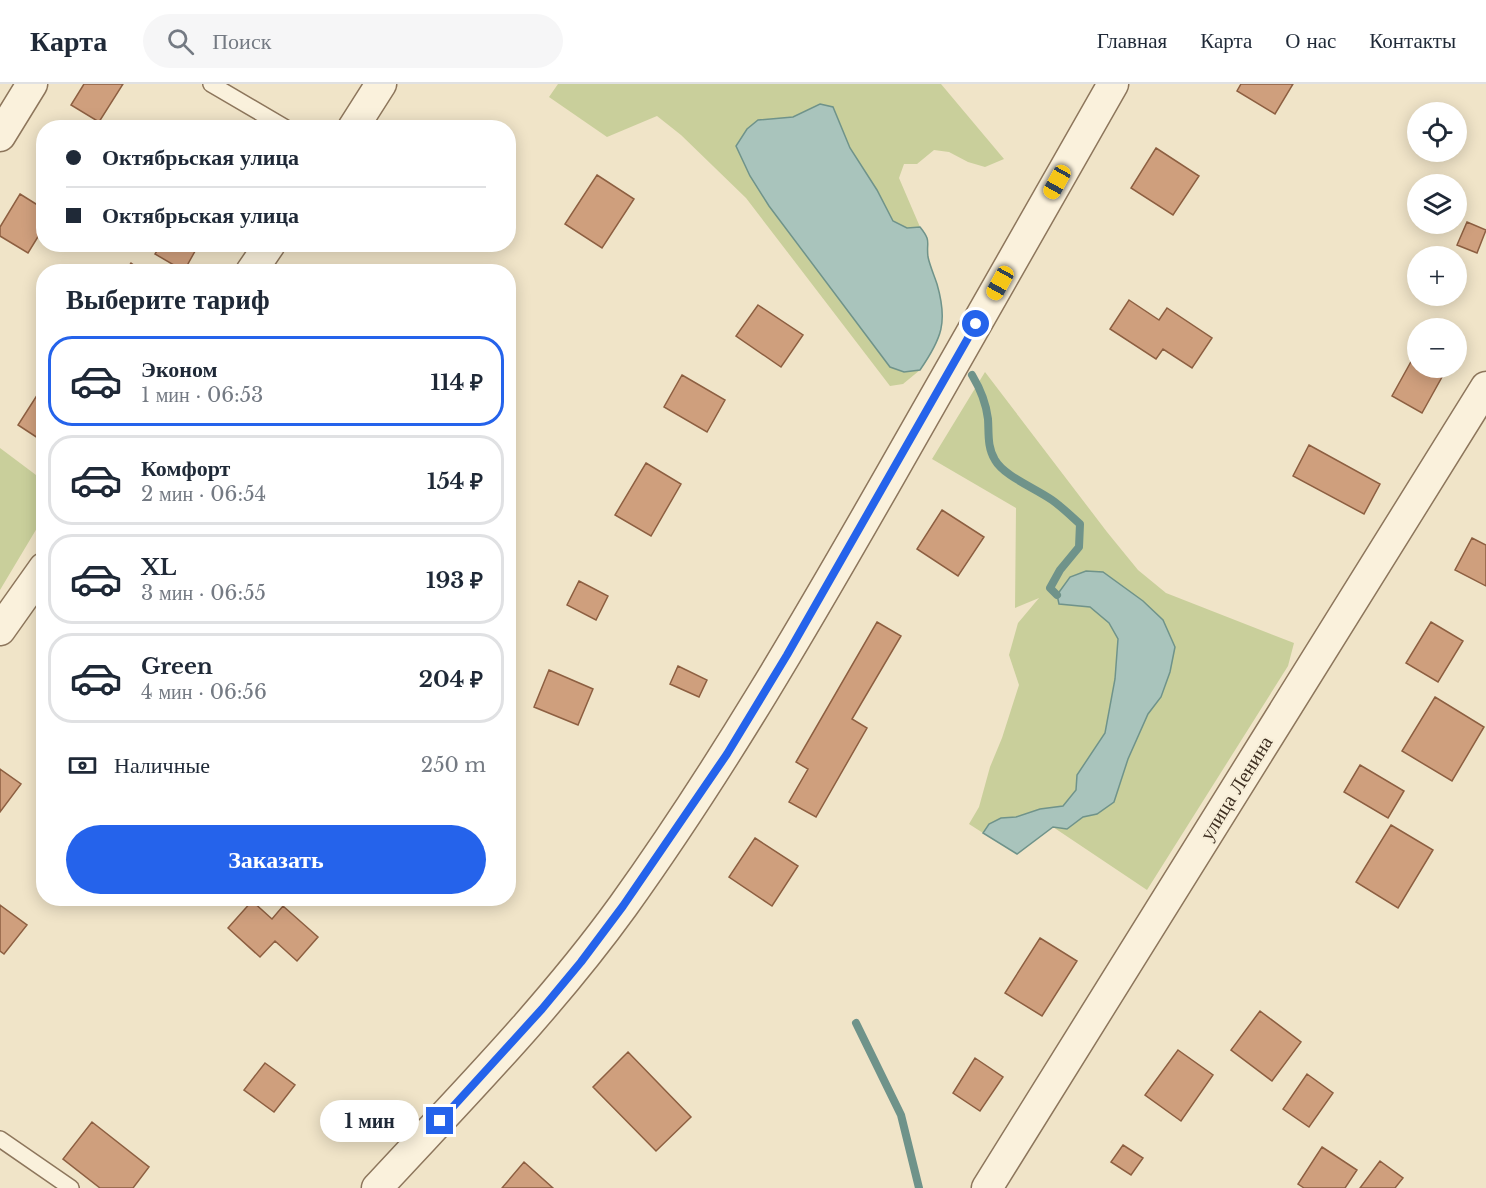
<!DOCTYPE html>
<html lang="ru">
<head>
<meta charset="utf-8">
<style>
	:root { --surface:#fff; --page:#f6f6f7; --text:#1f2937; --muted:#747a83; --line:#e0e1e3; --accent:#2563eb }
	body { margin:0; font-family:"Libre Baskerville",serif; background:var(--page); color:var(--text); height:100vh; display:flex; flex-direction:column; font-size:22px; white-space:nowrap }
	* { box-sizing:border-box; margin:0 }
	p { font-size:20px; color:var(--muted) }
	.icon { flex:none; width:33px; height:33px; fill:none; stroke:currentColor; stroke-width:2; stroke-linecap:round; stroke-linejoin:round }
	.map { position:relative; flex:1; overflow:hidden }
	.details { position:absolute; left:36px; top:180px; width:480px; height:642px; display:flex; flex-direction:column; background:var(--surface); border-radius:24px; box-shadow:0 3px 15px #0003 }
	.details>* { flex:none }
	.top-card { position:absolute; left:36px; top:36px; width:480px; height:132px; border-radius:24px; box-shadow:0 3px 15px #0003; display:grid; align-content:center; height:132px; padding:0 30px; background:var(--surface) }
	.buttons { position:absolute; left:1407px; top:18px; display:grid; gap:12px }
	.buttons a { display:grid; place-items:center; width:60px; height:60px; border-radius:50%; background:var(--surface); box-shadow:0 3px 15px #0003; font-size:30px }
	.end { position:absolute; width:27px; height:27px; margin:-14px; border:8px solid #2563eb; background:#fff; box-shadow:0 0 0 3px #fff }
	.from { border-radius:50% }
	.bubble { position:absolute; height:42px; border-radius:21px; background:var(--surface); box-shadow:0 3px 15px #0003; font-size:20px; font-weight:700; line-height:42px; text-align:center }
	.car { position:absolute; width:18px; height:36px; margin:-18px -9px; border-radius:8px; box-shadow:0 0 4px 2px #0007; background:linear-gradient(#f5c518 24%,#345 0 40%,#f5c518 0 76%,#345 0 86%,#f5c518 0) }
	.top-card b { display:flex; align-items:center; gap:21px; height:57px; font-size:22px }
	.top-card b+b { border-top:2px solid var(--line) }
	.top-card i { width:15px; height:15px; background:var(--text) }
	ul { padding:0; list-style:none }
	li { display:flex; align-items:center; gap:18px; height:90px; margin:0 12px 9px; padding:0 18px; border:3px solid var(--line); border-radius:24px }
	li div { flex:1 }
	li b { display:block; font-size:22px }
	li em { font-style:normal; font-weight:700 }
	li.on { border-color:var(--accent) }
	li>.icon { width:54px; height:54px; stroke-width:1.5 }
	h2 { padding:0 30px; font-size:27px; line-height:72px }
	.pay { display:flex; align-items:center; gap:15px; height:66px; padding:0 30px; font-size:22px }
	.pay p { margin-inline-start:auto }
	.action { display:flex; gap:12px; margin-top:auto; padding:12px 30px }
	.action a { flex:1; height:69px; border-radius:36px; background:var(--accent); color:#fff; font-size:24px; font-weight:700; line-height:69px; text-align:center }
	header { display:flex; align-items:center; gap:36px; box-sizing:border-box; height:84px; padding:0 30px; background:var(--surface); border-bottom:2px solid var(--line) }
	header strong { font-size:28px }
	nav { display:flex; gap:33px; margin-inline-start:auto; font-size:21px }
	.search { width:420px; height:54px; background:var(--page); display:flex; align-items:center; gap:15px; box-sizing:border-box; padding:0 21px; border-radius:33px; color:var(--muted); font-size:22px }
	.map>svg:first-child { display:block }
	.green { fill:#c9cf9b }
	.water { fill:#a9c4bc; stroke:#6f938a; stroke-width:1.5 }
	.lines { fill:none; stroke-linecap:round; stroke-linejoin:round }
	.stream { stroke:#6f938a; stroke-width:8 }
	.building { fill:#cf9f7d; stroke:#8d5f41; stroke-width:1.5 }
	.lane-casing { stroke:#8d765c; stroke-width:18 }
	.street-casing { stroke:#8d765c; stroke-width:33 }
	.lane { stroke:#faf1dc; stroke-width:15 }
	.street { stroke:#faf1dc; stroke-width:30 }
	.route { stroke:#2563eb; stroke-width:8 }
	.labels { text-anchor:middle; stroke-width:4.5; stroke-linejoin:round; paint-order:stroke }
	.street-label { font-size:20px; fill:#3d2e20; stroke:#f7eed8 }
</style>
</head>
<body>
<header>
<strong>Карта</strong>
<div class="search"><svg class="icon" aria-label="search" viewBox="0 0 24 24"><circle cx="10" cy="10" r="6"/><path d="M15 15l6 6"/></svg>Поиск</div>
<nav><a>Главная</a><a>Карта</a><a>О нас</a><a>Контакты</a></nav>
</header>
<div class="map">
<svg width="1486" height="1104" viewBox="0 0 1486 1104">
	<rect width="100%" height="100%" fill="#f0e4c8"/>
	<path class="green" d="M558,0H941L1004,75L985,83L968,78L949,68L934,66L917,80H904L899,94L920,143L907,144L893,137L877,106L850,64L833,23L793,33L758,36L769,122L890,283L904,288L920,286L903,300L890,302L746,114L681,51L657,32L607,53L549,13Z
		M985,288L1107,448L1138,486L1166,509L1294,559L1288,582L1147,806L1053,743L1067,745L1083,733L1097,730L1114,718L1128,675L1148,630L1161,613L1143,517L1059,520L1090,523L1109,539L1118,555L1115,595L1105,649L1077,691L1076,706L1063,722L1040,725L1016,733L1001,734L989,740L983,749L969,740L979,723L990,683L1002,654L1019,601L1009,571L1018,539L1039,514L1015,524L1016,424L932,375Z
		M0,364L44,397L43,434L0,506Z"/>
	<path class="water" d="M820,20L833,23L850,64L877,106L893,137L907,144L920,143C932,158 926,157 928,173C930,182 934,191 937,200C948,238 942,254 920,286L904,288L890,283L769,122L750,92L736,62L747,45L758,36L793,33Z
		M1086,487L1103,488L1143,517L1163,536L1175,563L1170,588L1161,613L1148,630L1128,675L1114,718L1097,730L1083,733L1067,745L1053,743L1017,770L983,749L989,740L1001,734L1016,733L1040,725L1063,722L1076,706L1077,691L1105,649L1115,595L1118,555L1109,539L1090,523L1059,520L1057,511L1070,493Z"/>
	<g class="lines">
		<path class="stream" d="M972,291C981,306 986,318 988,335C989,349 987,363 995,376C1004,392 1035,404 1052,416C1062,423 1071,432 1080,440L1079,463L1060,486L1050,504L1057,511
			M856,939L901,1031L919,1104"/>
	</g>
	<path class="building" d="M84,0H123L99,38L71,21Z
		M1241,0H1293L1275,30L1237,7Z
		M1156,64L1199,92L1173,131L1131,104Z
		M44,68V82L37,79Z
		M597,91L634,115L602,164L565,140Z
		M20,110L44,125V143L28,169L0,152V143Z
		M1467,138L1486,146L1477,169L1457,161Z
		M161,160H199L184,187L155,170Z
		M131,179L143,188H125Z
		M1129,216L1159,236L1167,224L1212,254L1192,284L1163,265L1156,275L1110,245Z
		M758,221L803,251L781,283L736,252Z
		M1418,265V284H1447L1422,329L1392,312Z
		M682,291L725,316L707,348L664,323Z
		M43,302L44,303V358L18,341Z
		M1309,361L1380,400L1364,430L1293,392Z
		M646,379L681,400L651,452L615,431Z
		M942,426L984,453L958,492L917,465Z
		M1472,454L1486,461V502L1455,486Z
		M579,497L608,512L596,536L567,521Z
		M877,538L901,552L852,635L867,644L816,733L789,718L808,685L796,678Z
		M1431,538L1463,557L1438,598L1406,579Z
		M678,582L707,596L699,613L670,600Z
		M549,586L593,605L578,641L534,623Z
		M1435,613L1484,643L1452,697L1402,667Z
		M1360,681L1404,707L1388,734L1344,708Z
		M0,685L21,700L0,728Z
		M1391,741L1433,766L1398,824L1356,798Z
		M755,754L798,782L772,822L729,793Z
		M252,817L272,835L283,822L318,853L297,877L275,857L260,873L228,844Z
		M0,821L27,841L4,870L0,867Z
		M1040,854L1077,877L1042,932L1005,909Z
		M1260,927L1301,958L1272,997L1231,966Z
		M1178,966L1213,991L1181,1037L1145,1011Z
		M628,968L691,1033L656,1067L593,1003Z
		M975,974L1003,993L980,1027L953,1009Z
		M265,979L295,1001L274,1028L244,1006Z
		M1307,990L1333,1009L1309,1043L1283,1025Z
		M92,1038L149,1083L133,1104H100L63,1075Z
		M1123,1061L1143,1074L1131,1091L1111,1078Z
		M1322,1063L1357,1086L1345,1104H1304L1298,1100Z
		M1380,1077L1403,1094L1395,1104H1360Z
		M524,1078L553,1104H502Z"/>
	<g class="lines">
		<defs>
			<path id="lane" d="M211,0L286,44
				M0,1055L71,1104"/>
			<path id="street" d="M353,44L381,0
				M0,52L32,0
				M251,188L270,160
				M0,546L44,484
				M377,1104C462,1012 550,923 623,822C722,684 807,537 891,390C965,260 1039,130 1113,0
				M987,1104L1486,303"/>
		</defs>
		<use href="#lane" class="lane-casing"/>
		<use href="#street" class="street-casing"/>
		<use href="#lane" class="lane"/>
		<use href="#street" class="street"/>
	</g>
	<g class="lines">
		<path class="route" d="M440,1037L542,925L581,878L623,822L727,670L787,571L976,240"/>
	</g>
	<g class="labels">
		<g class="street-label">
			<text transform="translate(1236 704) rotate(-58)" y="7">улица Ленина</text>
		</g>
	</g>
</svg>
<div class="buttons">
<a><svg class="icon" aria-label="locate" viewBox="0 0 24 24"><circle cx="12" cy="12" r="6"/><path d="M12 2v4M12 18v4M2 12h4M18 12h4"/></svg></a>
<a><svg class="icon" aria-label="layers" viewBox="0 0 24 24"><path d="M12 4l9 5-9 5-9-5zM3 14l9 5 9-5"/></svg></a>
<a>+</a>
<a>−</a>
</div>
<i class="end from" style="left:976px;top:240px"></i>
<i class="end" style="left:440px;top:1037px"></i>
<div class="bubble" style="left:320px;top:1016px;width:99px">1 мин</div>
<i class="car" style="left:1057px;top:98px;rotate:209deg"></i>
<i class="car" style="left:1000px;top:199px;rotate:209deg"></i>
<div class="top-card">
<b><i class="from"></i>Октябрьская улица</b>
<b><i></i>Октябрьская улица</b>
</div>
<section class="details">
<h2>Выберите тариф</h2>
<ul>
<li class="on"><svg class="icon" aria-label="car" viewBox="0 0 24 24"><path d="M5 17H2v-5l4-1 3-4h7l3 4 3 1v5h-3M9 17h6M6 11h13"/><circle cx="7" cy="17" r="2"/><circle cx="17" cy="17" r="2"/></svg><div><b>Эконом</b><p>1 мин · 06:53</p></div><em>114 ₽</em></li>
<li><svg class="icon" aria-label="car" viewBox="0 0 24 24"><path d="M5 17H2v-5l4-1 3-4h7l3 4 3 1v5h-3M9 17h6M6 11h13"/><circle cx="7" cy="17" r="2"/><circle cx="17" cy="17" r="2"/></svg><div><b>Комфорт</b><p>2 мин · 06:54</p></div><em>154 ₽</em></li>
<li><svg class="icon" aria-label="car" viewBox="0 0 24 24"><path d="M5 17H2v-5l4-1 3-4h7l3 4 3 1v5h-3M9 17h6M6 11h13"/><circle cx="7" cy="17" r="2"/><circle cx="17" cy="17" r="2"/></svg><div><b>XL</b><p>3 мин · 06:55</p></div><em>193 ₽</em></li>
<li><svg class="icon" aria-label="car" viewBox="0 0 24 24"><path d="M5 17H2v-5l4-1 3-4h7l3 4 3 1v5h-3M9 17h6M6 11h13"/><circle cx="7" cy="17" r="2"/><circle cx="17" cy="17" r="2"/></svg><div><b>Green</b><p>4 мин · 06:56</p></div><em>204 ₽</em></li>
</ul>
<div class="pay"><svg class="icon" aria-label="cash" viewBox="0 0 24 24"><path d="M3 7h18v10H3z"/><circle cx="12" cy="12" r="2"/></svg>Наличные<p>250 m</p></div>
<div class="action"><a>Заказать</a></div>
</section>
</div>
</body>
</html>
